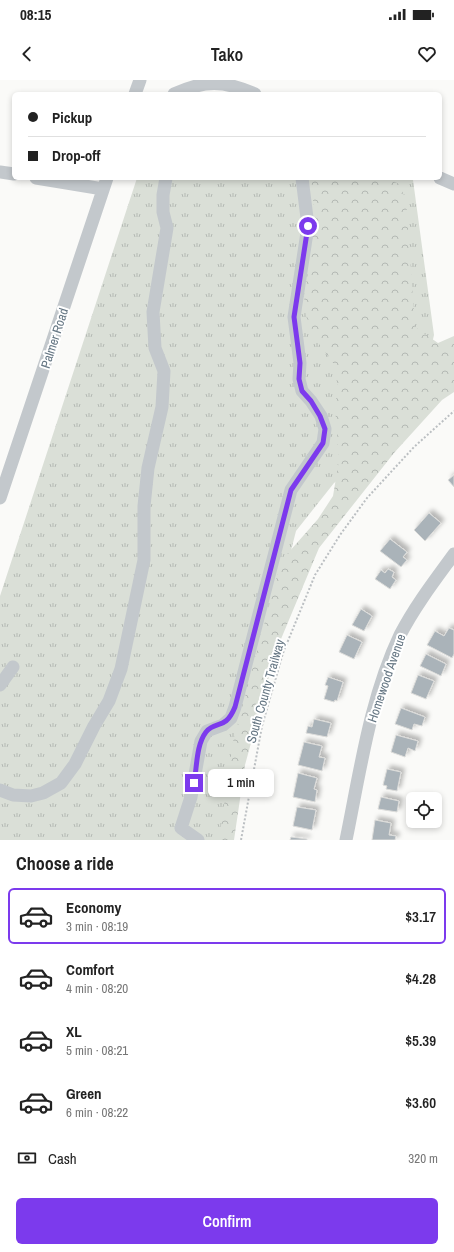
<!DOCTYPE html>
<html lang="en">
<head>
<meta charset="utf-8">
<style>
	:root { --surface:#fff; --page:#f6f6f6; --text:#222; --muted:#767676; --line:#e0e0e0; --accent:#7c3aed }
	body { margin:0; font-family:"Archivo Narrow",sans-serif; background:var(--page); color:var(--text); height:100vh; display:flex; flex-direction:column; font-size:15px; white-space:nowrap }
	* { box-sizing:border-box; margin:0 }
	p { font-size:13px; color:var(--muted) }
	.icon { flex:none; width:22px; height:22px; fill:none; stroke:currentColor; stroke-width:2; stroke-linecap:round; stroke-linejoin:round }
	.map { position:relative; height:760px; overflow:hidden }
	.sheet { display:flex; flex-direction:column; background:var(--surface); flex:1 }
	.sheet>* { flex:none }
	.banner { position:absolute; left:12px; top:12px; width:430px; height:88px; border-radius:6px; box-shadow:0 2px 6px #0003; display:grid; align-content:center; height:88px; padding:0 16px; background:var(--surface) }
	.tools { position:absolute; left:406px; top:712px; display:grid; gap:8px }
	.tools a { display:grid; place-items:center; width:36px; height:36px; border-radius:6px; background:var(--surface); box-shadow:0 2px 6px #0003; font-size:20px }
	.end { position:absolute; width:18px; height:18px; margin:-9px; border:5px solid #7c3aed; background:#fff; box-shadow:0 0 0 2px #fff }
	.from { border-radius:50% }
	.bubble { position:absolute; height:28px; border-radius:6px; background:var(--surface); box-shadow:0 2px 6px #0003; font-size:13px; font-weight:600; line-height:28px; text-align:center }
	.banner b { display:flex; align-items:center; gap:14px; height:38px; font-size:15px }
	.banner b+b { border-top:1px solid var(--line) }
	.banner i { width:10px; height:10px; background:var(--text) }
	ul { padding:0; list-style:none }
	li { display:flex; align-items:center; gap:12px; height:56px; margin:0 8px 6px; padding:0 8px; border:2px solid transparent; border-radius:6px }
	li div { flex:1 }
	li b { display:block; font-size:15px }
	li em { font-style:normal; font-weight:600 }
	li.current { border-color:var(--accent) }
	li>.icon { width:36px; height:36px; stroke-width:1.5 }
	h2 { padding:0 16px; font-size:18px; line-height:48px }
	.pay { display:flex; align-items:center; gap:10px; height:44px; padding:0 16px; font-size:15px }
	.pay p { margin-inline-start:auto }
	.button { display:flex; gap:8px; margin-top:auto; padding:8px 16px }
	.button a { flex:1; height:46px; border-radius:6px; background:var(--accent); color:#fff; font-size:16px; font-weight:600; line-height:46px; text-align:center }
	.status { display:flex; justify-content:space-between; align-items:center; height:28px; padding:0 20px; background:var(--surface); direction:ltr }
	.status svg { height:11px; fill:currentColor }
	header { display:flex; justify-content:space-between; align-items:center; height:52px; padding:0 16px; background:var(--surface); font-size:18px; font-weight:600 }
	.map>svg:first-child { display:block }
	.grass { fill:url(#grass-tufts) }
	.forest { fill:url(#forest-crowns) }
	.building { fill:#aab3b9; stroke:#dcdcda; filter:url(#shadow) }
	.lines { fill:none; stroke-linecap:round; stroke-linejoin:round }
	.path { stroke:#bbbfc2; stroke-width:2; stroke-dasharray:2 2; stroke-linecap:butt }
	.minor { stroke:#c3c8cc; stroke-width:13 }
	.route { stroke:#7c3aed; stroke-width:5 }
	.labels { text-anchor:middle; stroke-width:4; stroke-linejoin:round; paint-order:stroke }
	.street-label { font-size:13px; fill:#657683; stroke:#fff }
</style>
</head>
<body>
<div class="status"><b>08:15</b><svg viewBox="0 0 49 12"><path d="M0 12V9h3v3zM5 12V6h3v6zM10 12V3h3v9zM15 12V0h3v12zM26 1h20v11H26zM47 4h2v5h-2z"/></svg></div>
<header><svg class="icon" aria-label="back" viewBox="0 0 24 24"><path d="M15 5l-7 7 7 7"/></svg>Tako<svg class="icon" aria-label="heart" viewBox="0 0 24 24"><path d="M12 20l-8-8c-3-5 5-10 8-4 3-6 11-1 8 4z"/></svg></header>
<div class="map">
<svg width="454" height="760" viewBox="0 0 454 760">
	<defs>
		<pattern id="grass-tufts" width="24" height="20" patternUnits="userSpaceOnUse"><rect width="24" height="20" fill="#dadfd7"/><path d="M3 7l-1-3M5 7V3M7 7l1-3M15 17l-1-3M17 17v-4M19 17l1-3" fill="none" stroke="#b4b9b4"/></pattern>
		<pattern id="forest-crowns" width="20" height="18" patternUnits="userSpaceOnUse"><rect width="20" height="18" fill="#dadfd7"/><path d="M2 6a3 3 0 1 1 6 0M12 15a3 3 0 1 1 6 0" fill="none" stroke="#b4b9b4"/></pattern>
		<filter id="shadow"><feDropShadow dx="3.5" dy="-3.5" stdDeviation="2" flood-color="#0004"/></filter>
	</defs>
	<rect width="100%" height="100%" fill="#fafaf8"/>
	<path class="grass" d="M137,98H409L413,100L434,255L413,345L334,403L296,451L246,648L225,760H0V516Z"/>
	<path class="forest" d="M311,98H387L399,104L406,120L415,247L438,263L454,256V312L442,320L394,373L319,468L276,571L245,685L234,760H219L233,662L281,481L318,439L333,416L339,380L335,327L338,307L333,283L317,261L306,236L304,216L312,169L314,129Z"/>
	<path class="building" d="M454,395V407L448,400Z
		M429,433L441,443L425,461L414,450Z
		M390,459L407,472L403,477L407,480L401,487L380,471Z
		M388,489L394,492L392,497L396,500L390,509L375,499L381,490L385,493Z
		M361,529L372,536L364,551L352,545Z
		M449,548L454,550V574L452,578L427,565L435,551L444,556Z
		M347,555L362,562L354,579L339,572Z
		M426,574L446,584L441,596L420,586Z
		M418,595L434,601L426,619L411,613Z
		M328,597L343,602L337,621L335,620L334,622L324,619L328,606L325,605Z
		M401,628L425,637L422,646L414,644L412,650L395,644Z
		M314,639L331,643L327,657L306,653L308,646L312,647Z
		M396,655L418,661L415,671L408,668L405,677L391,672Z
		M304,662L322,666L319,677L325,678L322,691L298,685Z
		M387,689L401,692L397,711L386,709L387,706L383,705Z
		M298,693L317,698L314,709L317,710L315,722L293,717Z
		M381,717L399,721L397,732L378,729Z
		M297,727L316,730L312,750L293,746Z
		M375,740L391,743L389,755L396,756L395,760H372Z
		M291,757L307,759V760H290Z"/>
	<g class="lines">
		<path class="path" d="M241,760L262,646L283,573L315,495L340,455L367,418L414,367L454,331"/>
		<path class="minor" d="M135,14L140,0
			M174,14C205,0 223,0 255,14
			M0,92L14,94
			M36,98L103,109
			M440,98L454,104
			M0,418L107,98
			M0,605L13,587
			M0,710L13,715L31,716L43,713L61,703L75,684L94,646L109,621L121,589L144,480V426L148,388L162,327L164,291L155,268L153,232L167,148L163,132V115L166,98
			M198,760L181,748L191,717L201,661L207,651L223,645L231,638L235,627L291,410L323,363L325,349L321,336L311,321L302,311L299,299L300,283L294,237L308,146L302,98
			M346,760C360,692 370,618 400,555C415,526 435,500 454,474"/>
	</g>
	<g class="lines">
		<path class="route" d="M194,703C197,688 196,665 206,652C216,640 225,651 235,627L291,410L323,363L325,349L320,336L311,321L302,311L299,299L300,283L294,237L308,146"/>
	</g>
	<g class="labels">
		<g class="street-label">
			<text transform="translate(54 258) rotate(-72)" y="5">Palmer Road</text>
			<text transform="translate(386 598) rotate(-71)" y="5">Homewood Avenue</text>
			<text transform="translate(265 611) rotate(-74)" y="5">South County Trailway</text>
		</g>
	</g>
</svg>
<div class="tools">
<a><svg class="icon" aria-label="locate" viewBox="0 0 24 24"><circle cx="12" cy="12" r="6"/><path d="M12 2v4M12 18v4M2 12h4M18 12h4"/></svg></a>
</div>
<i class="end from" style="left:308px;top:146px"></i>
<i class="end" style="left:194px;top:703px"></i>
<div class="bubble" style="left:208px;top:689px;width:66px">1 min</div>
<div class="banner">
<b><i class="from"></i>Pickup</b>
<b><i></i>Drop-off</b>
</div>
</div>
<section class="sheet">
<h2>Choose a ride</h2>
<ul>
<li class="current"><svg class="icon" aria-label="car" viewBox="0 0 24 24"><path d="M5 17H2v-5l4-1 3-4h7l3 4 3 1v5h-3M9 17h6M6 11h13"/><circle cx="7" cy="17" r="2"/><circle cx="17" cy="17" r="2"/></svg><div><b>Economy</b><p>3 min · 08:19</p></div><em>$3.17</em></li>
<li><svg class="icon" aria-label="car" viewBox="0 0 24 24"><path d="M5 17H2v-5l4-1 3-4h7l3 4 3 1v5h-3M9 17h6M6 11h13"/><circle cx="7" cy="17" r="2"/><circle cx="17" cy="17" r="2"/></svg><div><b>Comfort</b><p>4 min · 08:20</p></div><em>$4.28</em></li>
<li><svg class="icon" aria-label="car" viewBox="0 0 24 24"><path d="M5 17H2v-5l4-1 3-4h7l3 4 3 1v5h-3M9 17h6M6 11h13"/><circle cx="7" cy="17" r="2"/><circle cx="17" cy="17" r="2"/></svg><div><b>XL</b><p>5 min · 08:21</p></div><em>$5.39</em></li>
<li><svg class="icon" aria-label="car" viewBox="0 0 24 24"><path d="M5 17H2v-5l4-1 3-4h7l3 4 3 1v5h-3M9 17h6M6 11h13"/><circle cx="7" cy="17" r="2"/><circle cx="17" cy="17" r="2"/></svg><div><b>Green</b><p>6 min · 08:22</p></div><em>$3.60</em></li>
</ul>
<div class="pay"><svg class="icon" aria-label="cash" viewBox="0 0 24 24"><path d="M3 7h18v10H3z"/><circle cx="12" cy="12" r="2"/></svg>Cash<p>320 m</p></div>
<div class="button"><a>Confirm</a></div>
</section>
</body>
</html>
